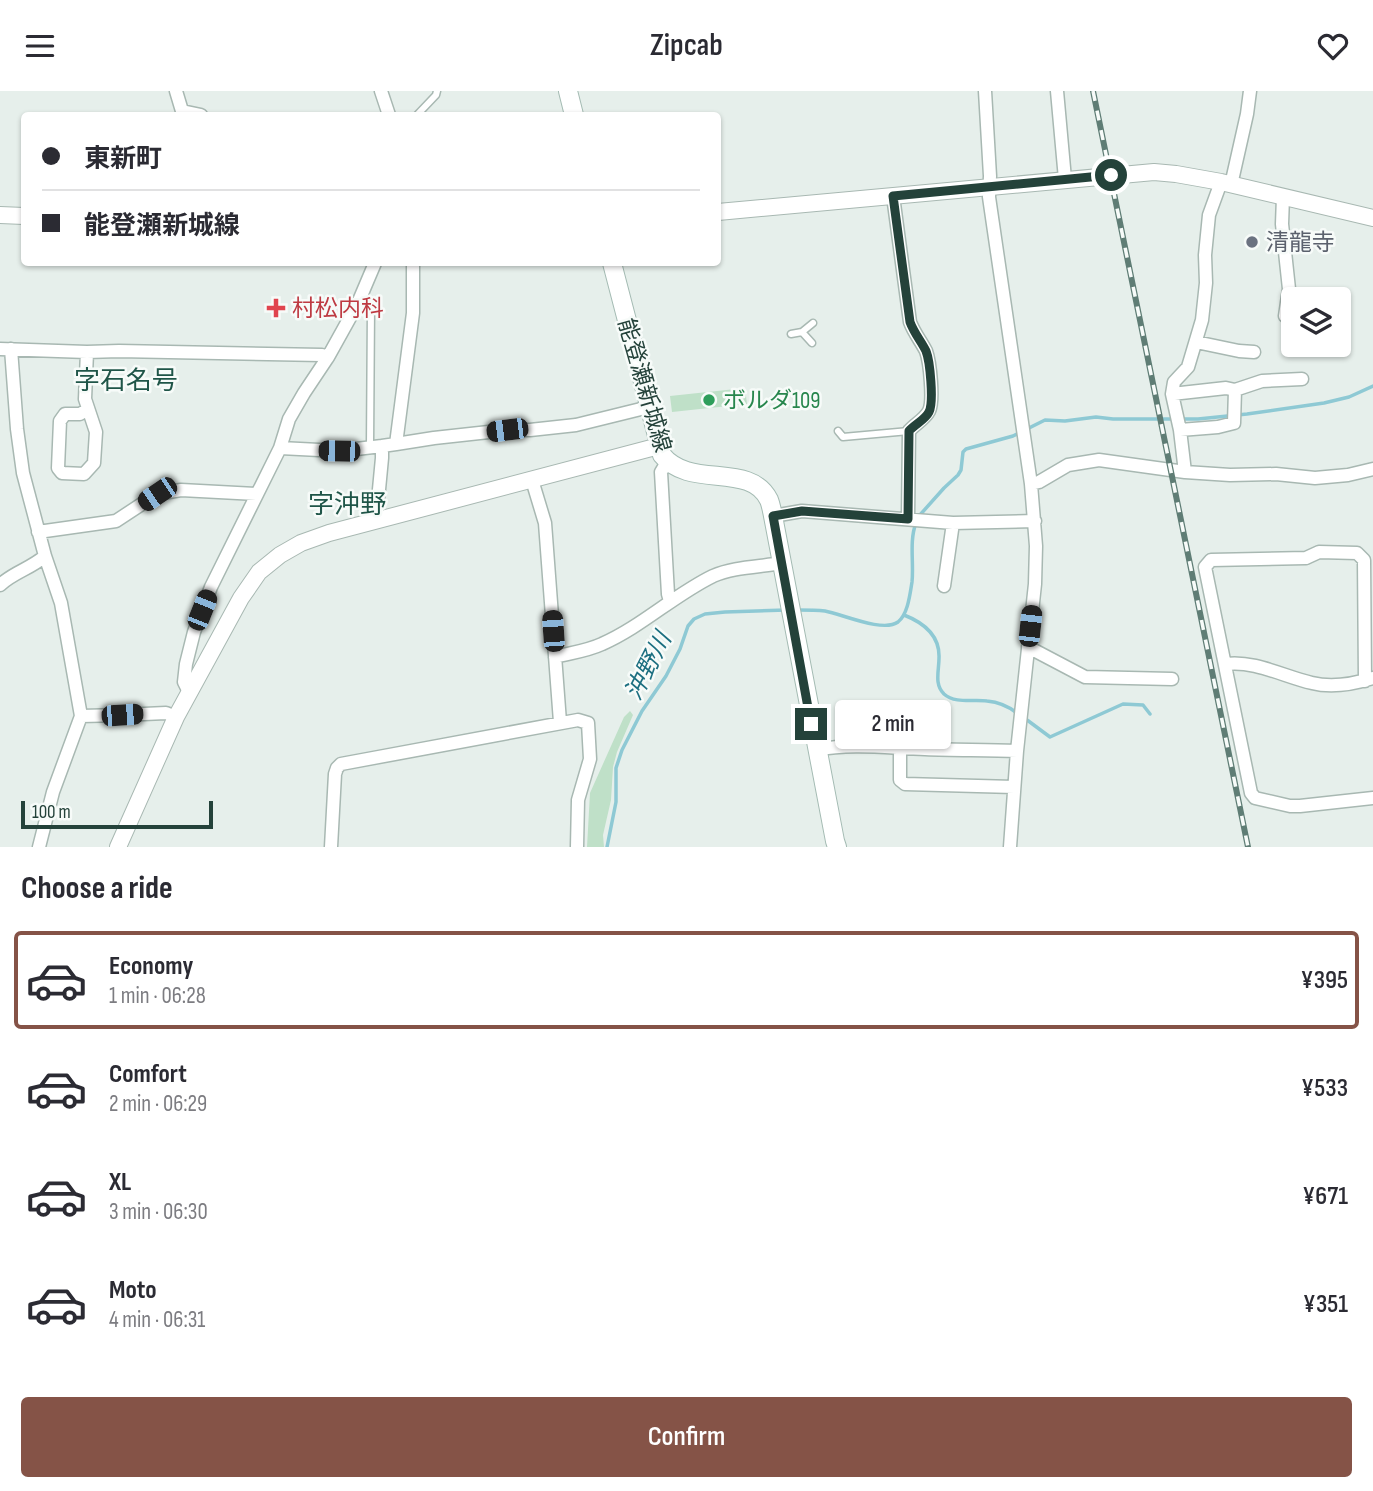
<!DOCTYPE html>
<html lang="en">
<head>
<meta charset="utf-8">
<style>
	:root { --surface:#fff; --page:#f7f7f7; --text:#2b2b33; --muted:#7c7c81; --line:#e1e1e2; --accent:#855347 }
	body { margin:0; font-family:"Sofia Sans Condensed","Noto Sans JP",sans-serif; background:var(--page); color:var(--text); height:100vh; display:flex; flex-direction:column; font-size:26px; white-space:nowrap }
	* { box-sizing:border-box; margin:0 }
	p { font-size:23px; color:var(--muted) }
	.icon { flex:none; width:38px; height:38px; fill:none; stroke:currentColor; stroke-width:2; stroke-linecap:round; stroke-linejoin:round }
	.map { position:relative; height:756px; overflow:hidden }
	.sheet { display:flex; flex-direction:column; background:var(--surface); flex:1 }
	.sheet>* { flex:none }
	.banner { position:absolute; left:21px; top:21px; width:700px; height:154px; border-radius:7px; box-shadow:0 2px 5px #0004; display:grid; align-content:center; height:154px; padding:0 21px; background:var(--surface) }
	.tools { position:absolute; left:1281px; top:196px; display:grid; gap:14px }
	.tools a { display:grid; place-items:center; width:70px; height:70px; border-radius:7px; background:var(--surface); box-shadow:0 2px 5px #0004; font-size:35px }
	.scale { position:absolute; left:21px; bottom:18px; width:192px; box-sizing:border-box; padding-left:7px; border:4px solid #24423a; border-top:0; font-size:19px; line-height:24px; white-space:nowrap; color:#24423a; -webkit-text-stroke:5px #f7fbf9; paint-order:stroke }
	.end { position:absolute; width:32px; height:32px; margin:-16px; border:9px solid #24423a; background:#fff; box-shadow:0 0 0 4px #fff }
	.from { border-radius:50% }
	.bubble { position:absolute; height:49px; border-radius:7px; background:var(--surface); box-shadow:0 2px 5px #0004; font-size:23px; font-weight:600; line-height:49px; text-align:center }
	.car { position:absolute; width:21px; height:42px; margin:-21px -10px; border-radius:9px; box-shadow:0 0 5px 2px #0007; background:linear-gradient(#222 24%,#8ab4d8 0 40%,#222 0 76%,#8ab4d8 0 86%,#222 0) }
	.banner b { display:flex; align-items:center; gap:24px; height:66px; font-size:26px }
	.banner b+b { border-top:2px solid var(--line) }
	.banner i { width:18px; height:18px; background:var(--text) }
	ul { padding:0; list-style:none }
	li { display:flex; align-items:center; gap:21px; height:98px; margin:0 14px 10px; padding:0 7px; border:4px solid transparent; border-radius:7px }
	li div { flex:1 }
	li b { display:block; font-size:26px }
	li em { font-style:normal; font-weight:600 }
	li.selected { border-color:var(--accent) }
	li>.icon { width:63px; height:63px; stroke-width:1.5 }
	h2 { padding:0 21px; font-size:32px; line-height:84px }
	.primary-button { display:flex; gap:14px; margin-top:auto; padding:14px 21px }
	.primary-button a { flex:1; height:80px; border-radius:7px; background:var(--accent); color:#fff; font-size:28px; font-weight:600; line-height:80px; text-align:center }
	header { display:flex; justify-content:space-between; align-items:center; height:91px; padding:0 21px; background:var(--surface); font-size:32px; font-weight:600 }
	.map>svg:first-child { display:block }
	.green { fill:#bfe0c8 }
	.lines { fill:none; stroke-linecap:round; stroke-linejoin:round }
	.stream { stroke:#8ec9d4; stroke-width:3.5 }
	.service-casing { stroke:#a8b8b2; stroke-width:9 }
	.minor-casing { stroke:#a8b8b2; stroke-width:15 }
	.tertiary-casing { stroke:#a8b8b2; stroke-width:18 }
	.secondary-casing { stroke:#a4bbb3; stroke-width:20 }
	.service { stroke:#fff; stroke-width:6 }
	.minor { stroke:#fff; stroke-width:12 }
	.tertiary { stroke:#fff; stroke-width:16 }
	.secondary { stroke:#fff; stroke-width:18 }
	.rail-casing { stroke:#5f7d75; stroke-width:6 }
	.rail { stroke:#f7fbf9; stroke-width:3.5; stroke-dasharray:10; stroke-linecap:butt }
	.route { stroke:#24423a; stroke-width:9 }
	.worship-dot { fill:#6b7280; stroke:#f7fbf9; stroke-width:2.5 }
	.health-dot { fill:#e0444e; stroke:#f7fbf9; stroke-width:2.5 }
	.leisure-dot { fill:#2e9e5b; stroke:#f7fbf9; stroke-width:2.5 }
	.labels { text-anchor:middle; stroke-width:5; stroke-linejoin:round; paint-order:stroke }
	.worship-label { font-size:23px; fill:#5b616d; stroke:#f7fbf9; text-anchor:start }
	.health-label { font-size:23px; fill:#be3a42; stroke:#f7fbf9; text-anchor:start }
	.street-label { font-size:23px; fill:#24423a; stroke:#f7fbf9 }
	.leisure-label { font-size:23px; fill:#27864d; stroke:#f7fbf9; text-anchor:start }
	.water-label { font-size:24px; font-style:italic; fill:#1c6f80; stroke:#f7fbf9 }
	.quarter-label { font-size:26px; fill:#1f5548; stroke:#f7fbf9 }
</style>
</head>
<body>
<header><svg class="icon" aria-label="menu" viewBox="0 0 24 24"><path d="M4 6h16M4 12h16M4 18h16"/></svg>Zipcab<svg class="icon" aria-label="heart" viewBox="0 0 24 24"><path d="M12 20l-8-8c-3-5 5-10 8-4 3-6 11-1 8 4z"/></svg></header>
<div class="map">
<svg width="1373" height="756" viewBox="0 0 1373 756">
	<rect width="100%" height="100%" fill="#e6efeb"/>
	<path class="green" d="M745,297L747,313L672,321L670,305Z
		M630,620L633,624L617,661L613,676L611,709L603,744L604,756H587L590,702L624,626Z"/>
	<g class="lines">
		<path class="stream" d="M919,425L944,397L958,384L961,379L963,361L966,358L1013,345L1045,329L1065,330L1096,326L1113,328H1198L1247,323L1324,312L1349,306L1373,295
			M798,519C807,519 816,519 825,520C842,523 883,542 898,531C908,523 910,503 912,491C914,472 909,450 916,432
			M904,524C922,531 940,544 939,567C939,580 934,593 944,603C955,613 974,608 987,610C998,611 1008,615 1017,622
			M1023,626L1050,646L1123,613L1143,614L1150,623
			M607,756L616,711V677L622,659L642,620L666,585L680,558L688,535L694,528L705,523L725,521L786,519"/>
		<defs>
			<path id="service" d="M417,24L436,4L437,0
				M358,212L371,215L370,355
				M802,241L812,252
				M791,243L802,241L813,232
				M838,340L843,346L909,340"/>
			<path id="minor" d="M176,0L182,20L201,24
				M381,0L389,24
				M985,0L990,85L989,106L1031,393L1036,455L1035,493L1017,660L1010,756
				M1057,0L1065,88
				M1231,94L1247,23L1250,0
				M893,105L910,231C914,242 921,250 926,260C930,271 934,310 929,320C925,328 915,333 909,340L908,428
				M1283,106L1282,133L1289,198L1285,225
				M1196,251L1239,260L1254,261
				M0,258L87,261L119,260L322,264L328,266L358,212L375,172
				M87,261L85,308L96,341L94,372L84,383L62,382L58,377L60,330L65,323H80L88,318
				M1172,303L1226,297L1235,299L1262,290L1302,288
				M1180,339L1218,336L1234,332L1235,299
				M396,353L434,347L507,339H530L576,334L649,316
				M280,357L339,360L382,355
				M667,371L661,381L668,503L670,510
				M1185,381L1180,339L1172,303L1174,291L1188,276L1202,229L1206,192L1205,164L1209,124L1221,91
				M532,389L545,432L560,631
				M1031,393L1039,391L1068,374L1099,369L1185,381L1230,384L1276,383L1315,387L1348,384L1373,378
				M773,425L802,420L953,432L1035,430
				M376,430L382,367V355L396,353L413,222V172
				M38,441L116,430L157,403L181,399L257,403
				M0,494C14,481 30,478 45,465L23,382L17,338L11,258
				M944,495L953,432
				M1028,556L1085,586L1172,588
				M555,566C570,562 587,560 602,553C641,536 674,504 713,485C733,476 759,476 782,472
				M1226,573C1254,569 1285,586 1312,592C1331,597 1354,593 1373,587
				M1365,590L1364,469L1357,462L1319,461L1306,467L1211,469L1205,476L1251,702L1255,707L1290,715H1300L1373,707
				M189,601L184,591L186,573L194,541L211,496L280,357L289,328L304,302L328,266
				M81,625L122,624L166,622L176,626
				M900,656V689L905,693L1014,696
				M816,659C852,652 888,657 925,658C955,659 986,659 1017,660
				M39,756L53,701L81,625L61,512L45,465
				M331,756L335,683L337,677L341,673L578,629L588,632L590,668L578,709L577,756"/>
			<path id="tertiary" d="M718,121L1154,81L1176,83L1221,91L1373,127
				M0,124L24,125
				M118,756L176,626L241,507L259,481L280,464L301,452L329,442L659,355"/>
			<path id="secondary" d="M568,0L574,24
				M612,172L662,364C690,399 750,370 769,409C771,414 772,420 773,425L835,750L837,756"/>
		</defs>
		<use href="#service" class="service-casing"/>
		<use href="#minor" class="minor-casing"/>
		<use href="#tertiary" class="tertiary-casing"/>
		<use href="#secondary" class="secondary-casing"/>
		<use href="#service" class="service"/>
		<use href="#minor" class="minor"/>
		<use href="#tertiary" class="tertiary"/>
		<use href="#secondary" class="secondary"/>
		<defs>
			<path id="rail" d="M1093,0L1248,756"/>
		</defs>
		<use href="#rail" class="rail-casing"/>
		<use href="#rail" class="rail"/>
	</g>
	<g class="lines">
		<path class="route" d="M811,633L773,425L802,420L908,428L909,340C915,333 925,329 929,321C934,311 930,270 926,260C921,250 914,242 910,231L893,105L1111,84"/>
	</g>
	<circle class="worship-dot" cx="1252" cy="151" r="7"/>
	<path class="health-dot" d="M272.5 206.5h7v7h7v7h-7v7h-7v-7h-7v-7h7z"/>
	<circle class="leisure-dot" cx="709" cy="309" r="7"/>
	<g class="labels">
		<g class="worship-label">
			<text x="1266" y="159">清龍寺</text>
		</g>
		<g class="health-label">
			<text x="292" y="225">村松内科</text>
		</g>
		<g class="street-label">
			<text transform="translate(645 294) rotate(74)" y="8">能登瀬新城線</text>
		</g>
		<g class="leisure-label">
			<text x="723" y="317">ボルダ109</text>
		</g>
		<g class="water-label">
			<text transform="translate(648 575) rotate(-63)" y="8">沖野川</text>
		</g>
		<g class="quarter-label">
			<text x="126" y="298">字石名号</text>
			<text x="347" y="422">字沖野</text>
		</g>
	</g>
</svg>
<div class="tools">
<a><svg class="icon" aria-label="layers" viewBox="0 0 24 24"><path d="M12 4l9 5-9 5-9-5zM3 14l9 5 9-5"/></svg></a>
</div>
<div class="scale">100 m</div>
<i class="end from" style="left:1111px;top:84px"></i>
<i class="end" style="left:811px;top:633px"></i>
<div class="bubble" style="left:835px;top:609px;width:116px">2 min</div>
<i class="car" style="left:507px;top:339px;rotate:263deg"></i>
<i class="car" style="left:339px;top:360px;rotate:271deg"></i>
<i class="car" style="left:157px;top:403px;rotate:236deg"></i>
<i class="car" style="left:202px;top:519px;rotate:22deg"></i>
<i class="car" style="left:1030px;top:535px;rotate:6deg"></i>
<i class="car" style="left:553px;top:540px;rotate:356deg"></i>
<i class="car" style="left:122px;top:624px;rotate:86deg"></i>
<div class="banner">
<b><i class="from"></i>東新町</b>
<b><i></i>能登瀬新城線</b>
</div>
</div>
<section class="sheet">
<h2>Choose a ride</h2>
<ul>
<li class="selected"><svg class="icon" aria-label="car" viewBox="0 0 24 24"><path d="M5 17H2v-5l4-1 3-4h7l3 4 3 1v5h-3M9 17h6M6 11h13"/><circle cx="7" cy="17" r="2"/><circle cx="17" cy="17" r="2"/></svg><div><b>Economy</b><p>1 min · 06:28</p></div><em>¥395</em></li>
<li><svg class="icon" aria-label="car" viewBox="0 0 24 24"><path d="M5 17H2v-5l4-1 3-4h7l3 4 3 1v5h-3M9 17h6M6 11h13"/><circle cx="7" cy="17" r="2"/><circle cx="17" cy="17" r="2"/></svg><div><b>Comfort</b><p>2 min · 06:29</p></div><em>¥533</em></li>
<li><svg class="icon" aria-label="car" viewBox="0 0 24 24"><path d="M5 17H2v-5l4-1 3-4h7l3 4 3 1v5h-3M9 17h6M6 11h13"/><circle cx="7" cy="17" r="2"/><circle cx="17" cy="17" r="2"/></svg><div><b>XL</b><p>3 min · 06:30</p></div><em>¥671</em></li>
<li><svg class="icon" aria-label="car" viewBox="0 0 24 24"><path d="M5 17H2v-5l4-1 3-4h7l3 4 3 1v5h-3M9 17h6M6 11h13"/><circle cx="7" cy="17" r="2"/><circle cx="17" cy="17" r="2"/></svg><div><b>Moto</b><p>4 min · 06:31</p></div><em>¥351</em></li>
</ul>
<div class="primary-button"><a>Confirm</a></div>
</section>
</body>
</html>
